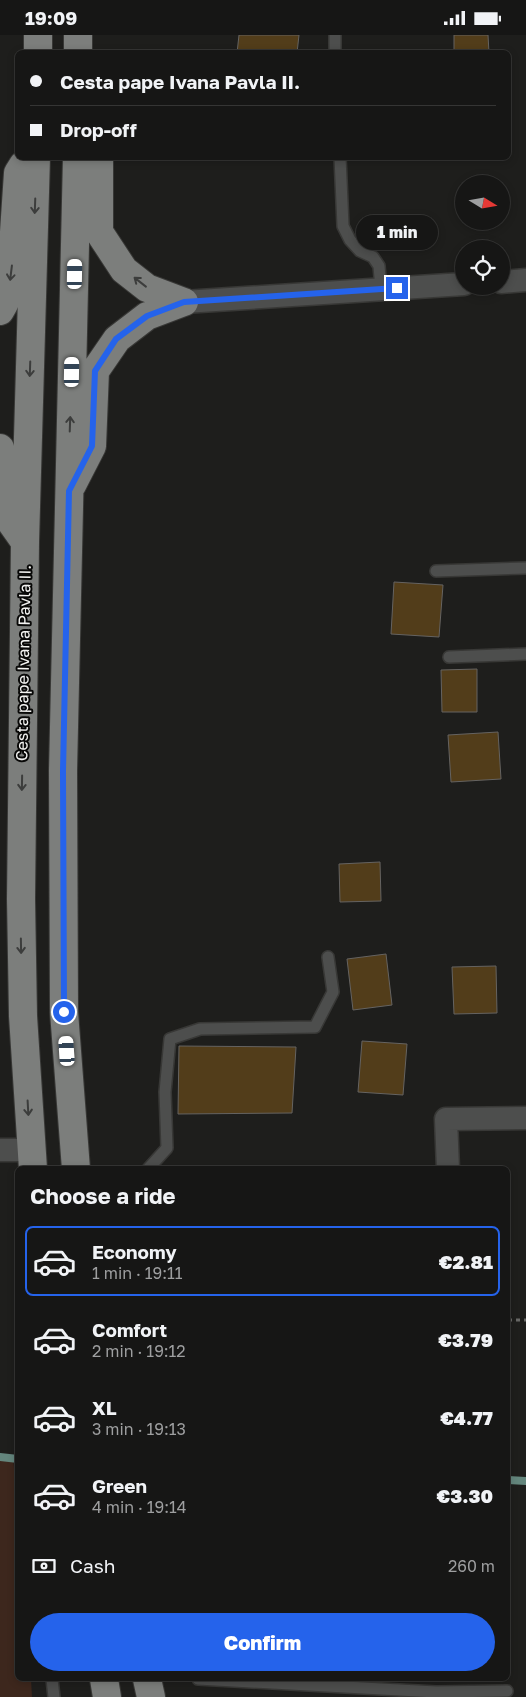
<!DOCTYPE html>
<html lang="en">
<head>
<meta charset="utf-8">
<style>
	:root { --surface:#161615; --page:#232322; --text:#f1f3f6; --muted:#9e9fa0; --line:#353534; --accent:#2563eb }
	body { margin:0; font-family:"Golos Text",sans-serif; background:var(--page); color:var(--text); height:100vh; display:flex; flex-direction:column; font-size:19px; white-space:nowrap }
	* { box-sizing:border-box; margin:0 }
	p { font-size:16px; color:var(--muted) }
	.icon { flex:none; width:28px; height:28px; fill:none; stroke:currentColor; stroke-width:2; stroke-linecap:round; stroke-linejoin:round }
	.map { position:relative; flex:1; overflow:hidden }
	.sheet { position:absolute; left:15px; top:1131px; width:495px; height:515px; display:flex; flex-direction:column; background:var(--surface); border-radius:8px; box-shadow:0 2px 8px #0003,0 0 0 1px var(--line) }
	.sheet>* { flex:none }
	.hud { position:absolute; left:15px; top:15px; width:496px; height:110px; border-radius:8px; box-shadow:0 2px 8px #0003,0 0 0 1px var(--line); display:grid; align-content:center; height:110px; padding:0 15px; background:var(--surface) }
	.needle { width:32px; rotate:101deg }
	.buttons { position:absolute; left:455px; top:140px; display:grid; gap:10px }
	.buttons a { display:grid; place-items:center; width:55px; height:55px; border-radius:50%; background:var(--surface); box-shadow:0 2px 8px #0003,0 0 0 1px var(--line); font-size:25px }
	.end { position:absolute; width:22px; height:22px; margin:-11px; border:6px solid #2563eb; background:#fff; box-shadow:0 0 0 2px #fff }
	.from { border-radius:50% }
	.bubble { position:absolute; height:35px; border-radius:18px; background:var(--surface); box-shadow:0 2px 8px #0003,0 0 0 1px var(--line); font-size:16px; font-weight:800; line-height:35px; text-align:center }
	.car { position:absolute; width:15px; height:30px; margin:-15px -8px; border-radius:6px; box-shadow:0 0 4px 1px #0007; background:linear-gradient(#fff 24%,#345 0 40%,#fff 0 76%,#345 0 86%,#fff 0) }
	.hud b { display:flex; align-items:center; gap:18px; height:48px; font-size:19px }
	.hud b+b { border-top:1px solid var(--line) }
	.hud i { width:12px; height:12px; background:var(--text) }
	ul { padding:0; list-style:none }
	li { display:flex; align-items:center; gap:15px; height:70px; margin:0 10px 8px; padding:0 5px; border:2px solid transparent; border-radius:8px }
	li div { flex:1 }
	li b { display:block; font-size:19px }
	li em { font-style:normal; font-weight:800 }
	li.active { border-color:var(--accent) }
	li>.icon { width:45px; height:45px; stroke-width:1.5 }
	h2 { padding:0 15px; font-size:22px; line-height:60px }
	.pay { display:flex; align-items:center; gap:12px; height:55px; padding:0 15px; font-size:19px }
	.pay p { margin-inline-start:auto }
	.primary-button { display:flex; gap:10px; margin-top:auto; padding:10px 15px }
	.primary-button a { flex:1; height:58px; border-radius:30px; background:var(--accent); color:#fff; font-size:20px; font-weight:800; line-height:58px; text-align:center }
	.status { display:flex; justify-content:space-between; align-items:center; height:35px; padding:0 25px; background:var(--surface); direction:ltr }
	.status svg { height:14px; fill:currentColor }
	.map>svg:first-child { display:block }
	.green { fill:#3d271d }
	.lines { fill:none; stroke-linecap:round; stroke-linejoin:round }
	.stream { stroke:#64867d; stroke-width:8 }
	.building { fill:#523d1a; stroke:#656361 }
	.service-casing { stroke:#383836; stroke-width:14 }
	.minor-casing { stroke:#383836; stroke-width:25 }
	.primary-casing { stroke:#383836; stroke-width:30 }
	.path { stroke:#686866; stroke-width:3; stroke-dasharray:4 4; stroke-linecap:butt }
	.service { stroke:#4d4e4d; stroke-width:11 }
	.minor { stroke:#4d4e4d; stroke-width:22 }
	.primary { stroke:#7c7e7c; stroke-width:28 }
	.oneway { stroke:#3c3d3c }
	.route { stroke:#2563eb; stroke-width:6 }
	.labels { text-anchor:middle; stroke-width:4; stroke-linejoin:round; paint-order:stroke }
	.street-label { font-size:16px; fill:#f3f3f1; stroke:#080807 }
</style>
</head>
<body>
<div class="status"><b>19:09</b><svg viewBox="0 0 49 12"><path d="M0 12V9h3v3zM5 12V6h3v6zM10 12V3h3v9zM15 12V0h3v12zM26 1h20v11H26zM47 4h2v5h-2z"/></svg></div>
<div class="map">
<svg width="526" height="1662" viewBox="0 0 526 1662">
	<rect width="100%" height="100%" fill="#1e1e1c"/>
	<path class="green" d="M0,1422H13L18,1479V1644H31L32,1662H0Z"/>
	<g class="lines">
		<path class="stream" d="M0,1422L18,1424
			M508,1445L526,1446"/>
	</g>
	<path class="building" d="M239,0H299L297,18H237Z
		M454,0H488L489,18H454Z
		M394,547L443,550L439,602L391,599Z
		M477,634V677H442L441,635Z
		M498,697L501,744L451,747L448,700Z
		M380,827L381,866L340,867L339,829Z
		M386,919L392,970L353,975L347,924Z
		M496,931L497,978L454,979L452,932Z
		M362,1006L407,1009L403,1060L358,1057Z
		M179,1011L296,1012L292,1078L178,1079Z"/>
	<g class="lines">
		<defs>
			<path id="service" d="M335,0V18
				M340,122L343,191L350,205L360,216L373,222L379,231L381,254
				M436,536L526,533
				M449,622L526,619
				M148,1134L167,1113L165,1057L170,1004L200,994L315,992L333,957L328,922
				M52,1644L54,1662
				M198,1644L436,1657L507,1656"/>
			<path id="minor" d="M501,247L526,245
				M184,267L464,249
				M0,1115H30
				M448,1134L446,1084L526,1083"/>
			<path id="primary" d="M78,0V18
				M38,18V0
				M99,122V197L124,235L147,253L184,267
				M0,276L4,269L11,241L18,138L23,130
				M0,413L4,467L10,486L25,507
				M72,450L92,411L95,336L117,304L147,281L184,267
				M33,1134L23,981L21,864L25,507L36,122
				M76,1134L64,977L63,736L77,122
				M104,1644L107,1662
				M147,1644L151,1662"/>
		</defs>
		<use href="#service" class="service-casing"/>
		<use href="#minor" class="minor-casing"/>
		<use href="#primary" class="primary-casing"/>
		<path class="path" d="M508,1285H526"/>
		<use href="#service" class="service"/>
		<use href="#minor" class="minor"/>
		<use href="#primary" class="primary"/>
	</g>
	<defs><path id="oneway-shaft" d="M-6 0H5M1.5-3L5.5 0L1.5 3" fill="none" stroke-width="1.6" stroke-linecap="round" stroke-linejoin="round" transform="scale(1.25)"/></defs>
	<g class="oneway">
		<use href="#oneway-shaft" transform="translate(35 171) rotate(92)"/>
		<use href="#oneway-shaft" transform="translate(11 238) rotate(97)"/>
		<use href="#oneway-shaft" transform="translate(140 247) rotate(-142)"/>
		<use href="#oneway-shaft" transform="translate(30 334) rotate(92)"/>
		<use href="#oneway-shaft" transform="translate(70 389) rotate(-88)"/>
		<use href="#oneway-shaft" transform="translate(22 748) rotate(91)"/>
		<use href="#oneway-shaft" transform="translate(21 911) rotate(89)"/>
		<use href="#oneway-shaft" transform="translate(28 1073) rotate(87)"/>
	</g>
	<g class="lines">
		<path class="route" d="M64,977L63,736L69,456L92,411L95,336L116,304L147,281L184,267L397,253"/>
	</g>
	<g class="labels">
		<g class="street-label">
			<text transform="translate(23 628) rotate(-89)" y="6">Cesta pape Ivana Pavla II.</text>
		</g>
	</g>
</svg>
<div class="buttons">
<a><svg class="needle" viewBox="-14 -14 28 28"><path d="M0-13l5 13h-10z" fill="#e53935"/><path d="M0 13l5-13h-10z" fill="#9e9fa0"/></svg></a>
<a><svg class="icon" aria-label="locate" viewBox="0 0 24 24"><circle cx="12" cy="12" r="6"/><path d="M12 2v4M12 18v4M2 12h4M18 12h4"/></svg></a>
</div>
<i class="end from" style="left:64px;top:977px"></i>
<i class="end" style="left:397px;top:253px"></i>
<div class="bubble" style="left:356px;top:180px;width:82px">1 min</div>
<i class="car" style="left:75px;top:239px;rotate:1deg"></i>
<i class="car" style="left:72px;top:337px;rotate:1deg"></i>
<i class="car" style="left:67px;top:1016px;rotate:356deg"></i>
<div class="hud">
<b><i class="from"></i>Cesta pape Ivana Pavla II.</b>
<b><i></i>Drop-off</b>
</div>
<section class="sheet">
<h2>Choose a ride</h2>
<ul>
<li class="active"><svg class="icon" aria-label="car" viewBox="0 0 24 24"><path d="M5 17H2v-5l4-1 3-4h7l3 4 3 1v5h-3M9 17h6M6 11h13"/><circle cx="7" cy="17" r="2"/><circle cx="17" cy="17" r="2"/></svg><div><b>Economy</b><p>1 min · 19:11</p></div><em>€2.81</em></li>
<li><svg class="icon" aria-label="car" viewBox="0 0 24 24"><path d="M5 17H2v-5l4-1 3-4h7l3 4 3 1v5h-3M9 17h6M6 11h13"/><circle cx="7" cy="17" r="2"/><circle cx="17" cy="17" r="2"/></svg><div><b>Comfort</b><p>2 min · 19:12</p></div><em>€3.79</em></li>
<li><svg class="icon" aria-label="car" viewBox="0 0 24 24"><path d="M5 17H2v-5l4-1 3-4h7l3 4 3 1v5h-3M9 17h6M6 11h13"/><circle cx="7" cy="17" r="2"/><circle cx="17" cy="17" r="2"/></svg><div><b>XL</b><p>3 min · 19:13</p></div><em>€4.77</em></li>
<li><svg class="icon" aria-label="car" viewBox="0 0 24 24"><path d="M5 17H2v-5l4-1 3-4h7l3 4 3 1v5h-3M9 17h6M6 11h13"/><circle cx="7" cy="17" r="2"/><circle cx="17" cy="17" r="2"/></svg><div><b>Green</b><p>4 min · 19:14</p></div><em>€3.30</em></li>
</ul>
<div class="pay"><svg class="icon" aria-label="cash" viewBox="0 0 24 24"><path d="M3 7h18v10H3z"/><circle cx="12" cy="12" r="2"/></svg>Cash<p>260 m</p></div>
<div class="primary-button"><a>Confirm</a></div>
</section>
</div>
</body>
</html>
